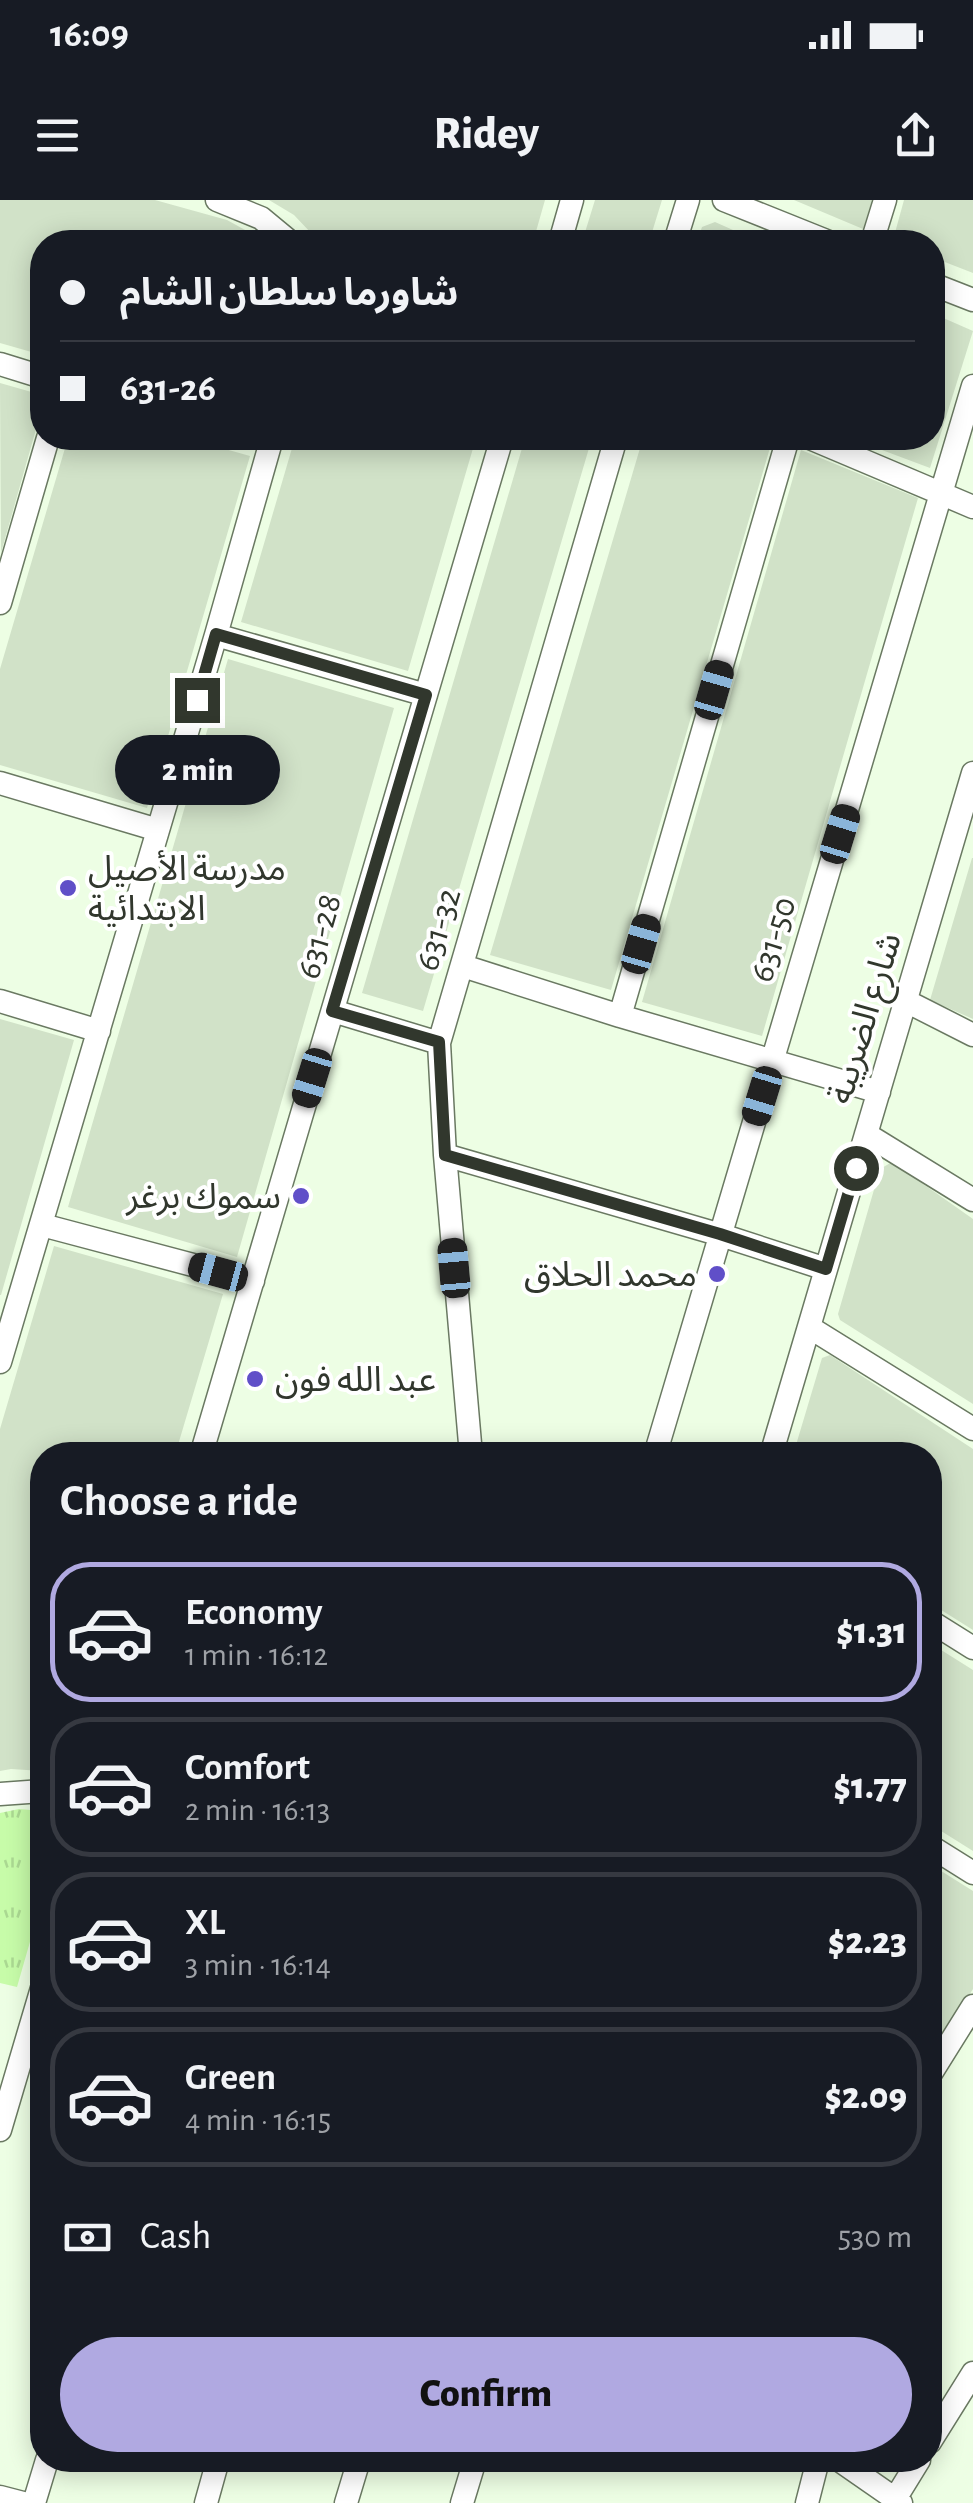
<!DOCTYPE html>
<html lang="en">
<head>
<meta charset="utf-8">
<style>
	:root { --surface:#171b24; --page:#20242c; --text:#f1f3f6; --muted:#9ea1a6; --line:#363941; --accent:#b0a9e1 }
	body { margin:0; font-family:"Alegreya Sans","Noto Sans Arabic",sans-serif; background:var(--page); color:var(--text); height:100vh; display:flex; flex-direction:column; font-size:38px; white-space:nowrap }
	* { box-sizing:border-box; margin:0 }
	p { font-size:32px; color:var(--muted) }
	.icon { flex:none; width:55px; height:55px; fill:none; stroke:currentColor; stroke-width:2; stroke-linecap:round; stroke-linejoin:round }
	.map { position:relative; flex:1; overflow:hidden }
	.panel { position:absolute; left:30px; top:1242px; width:912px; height:1030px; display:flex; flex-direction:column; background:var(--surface); border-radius:40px; box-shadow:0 5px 25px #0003 }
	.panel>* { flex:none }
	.top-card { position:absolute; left:30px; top:30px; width:915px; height:220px; border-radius:40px; box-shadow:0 5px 25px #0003; display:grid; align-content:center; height:220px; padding:0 30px; background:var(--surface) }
	.end { position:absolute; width:45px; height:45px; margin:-22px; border:12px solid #31372d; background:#fff; box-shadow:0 0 0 5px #fff }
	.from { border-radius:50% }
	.bubble { position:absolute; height:70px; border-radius:35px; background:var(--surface); box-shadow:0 5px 25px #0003; font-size:32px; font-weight:800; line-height:70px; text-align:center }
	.car { position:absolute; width:30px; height:60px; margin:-30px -15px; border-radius:12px; box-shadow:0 0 8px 2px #0007; background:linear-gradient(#222 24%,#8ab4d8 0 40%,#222 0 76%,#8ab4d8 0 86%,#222 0) }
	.top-card b { display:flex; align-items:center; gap:35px; height:95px; font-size:38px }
	.top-card b+b { border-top:2px solid var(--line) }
	.top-card i { width:25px; height:25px; background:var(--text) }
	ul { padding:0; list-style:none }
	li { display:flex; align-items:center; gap:30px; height:140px; margin:0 20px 15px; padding:0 10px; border:5px solid var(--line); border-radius:40px }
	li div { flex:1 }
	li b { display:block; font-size:38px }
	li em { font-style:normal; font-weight:800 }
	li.on { border-color:var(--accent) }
	li>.icon { width:90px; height:90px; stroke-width:1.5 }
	h2 { padding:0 30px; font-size:45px; line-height:120px }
	.pay { display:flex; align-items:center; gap:25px; height:110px; padding:0 30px; font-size:38px }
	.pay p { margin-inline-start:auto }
	.button { display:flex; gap:20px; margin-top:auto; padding:20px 30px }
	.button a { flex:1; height:115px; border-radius:60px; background:var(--accent); color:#111; font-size:40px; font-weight:800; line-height:115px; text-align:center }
	.status { display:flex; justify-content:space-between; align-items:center; height:70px; padding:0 50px; background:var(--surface); direction:ltr }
	.status svg { height:28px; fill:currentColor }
	header { display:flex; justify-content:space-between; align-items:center; height:130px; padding:0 30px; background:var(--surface); font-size:45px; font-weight:800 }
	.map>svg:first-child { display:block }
	.grass { fill:url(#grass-tufts) }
	.building { fill:#d1e2c8 }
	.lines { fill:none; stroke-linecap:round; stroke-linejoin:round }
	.minor-casing { stroke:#6a7962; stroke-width:25 }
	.minor { stroke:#fff; stroke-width:22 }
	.route { stroke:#31372d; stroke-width:12 }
	.poi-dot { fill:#604fc8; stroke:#fff; stroke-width:4 }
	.labels { text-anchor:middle; stroke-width:8; stroke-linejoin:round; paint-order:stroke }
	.poi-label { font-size:35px; fill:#31372d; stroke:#fff; text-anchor:start }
	.street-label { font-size:35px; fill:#31372d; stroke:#fff }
</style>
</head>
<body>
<div class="status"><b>16:09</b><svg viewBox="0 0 49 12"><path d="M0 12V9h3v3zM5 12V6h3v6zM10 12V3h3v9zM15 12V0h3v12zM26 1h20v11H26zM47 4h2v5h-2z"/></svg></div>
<header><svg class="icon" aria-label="menu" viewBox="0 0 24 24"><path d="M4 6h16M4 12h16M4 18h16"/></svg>Ridey<svg class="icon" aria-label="share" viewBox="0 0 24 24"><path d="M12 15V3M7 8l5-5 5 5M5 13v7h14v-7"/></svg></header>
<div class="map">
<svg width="973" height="2303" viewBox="0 0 973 2303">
	<defs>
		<pattern id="grass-tufts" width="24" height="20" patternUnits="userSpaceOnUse" patternTransform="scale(2.5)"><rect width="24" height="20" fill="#c7fca9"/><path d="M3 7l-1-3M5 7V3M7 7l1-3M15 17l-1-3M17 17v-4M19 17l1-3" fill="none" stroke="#abd992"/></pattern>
	</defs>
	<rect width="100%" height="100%" fill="#edfee4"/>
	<path class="grass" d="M19,1609L42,1611V1700L17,1787L0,1783V1613Z"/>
	<path class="building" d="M0,0H155L227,20L267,42H42V155L0,143Z
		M269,0H545L533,42H316L312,34L294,15Z
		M595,0H662L649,42H582Z
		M794,0H872L863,29Z
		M904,0H973V73L932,57V42H899L893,40Z
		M715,22L760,42H697L702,27Z
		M932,113L973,131L930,268L850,238H932Z
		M0,183L42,195V208L1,353Z
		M68,238H186L250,256L147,608L0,565V469Z
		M295,238H476L408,471L241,422Z
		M525,238H592L423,811L362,793Z
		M643,238H764L772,241L611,790L490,755Z
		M801,250L918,298L762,836L642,802Z
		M228,459L394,508L237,1057L68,1007Z
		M972,658H973V819L930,800Z
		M0,819L74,840L1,1095H0Z
		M892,962L973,1019V1204L840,1120L838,1114L880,969Z
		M54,1046L223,1094L175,1255H42V1571L11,1569L0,1571V1229Z
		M830,1155L973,1249V1430L930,1403V1255H793L822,1158Z
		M930,1443L973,1470V1651L930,1624Z
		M930,1664L973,1691V1789L935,1849L930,1845Z"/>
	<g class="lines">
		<defs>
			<path id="minor" d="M217,0L261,18L290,42
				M724,0L829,42
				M560,42L572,0
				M675,42L688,0
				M872,42L885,0
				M932,84L973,100
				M0,164L42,177
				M810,238L973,307
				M0,403L48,238
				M216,435L426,495
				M0,583L158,630
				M463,766L620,816L879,892
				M0,801L99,831
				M906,801L973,835
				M333,811L439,843
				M620,816L788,238
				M866,934L973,1000
				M445,955L721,1035L826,1069
				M42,1025L253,1081
				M809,1127L973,1229
				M0,1162L216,435L272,238
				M201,1255L502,238
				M471,1255L445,955L439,843L616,238
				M655,1255L973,186
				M771,1255L973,573
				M930,1421L973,1448
				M0,1594L42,1591
				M930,1646L973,1673
				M930,1875L973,1806
				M0,1930L42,1788
				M930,2242L973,2173
				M839,2260L901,2303
				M0,2297L23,2303
				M895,2299L919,2260
				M34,2303L47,2260
				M206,2303L218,2260
				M346,2303L359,2260
				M462,2303L475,2260
				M807,2303L818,2260"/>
		</defs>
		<use href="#minor" class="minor-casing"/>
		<use href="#minor" class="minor"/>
	</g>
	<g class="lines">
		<path class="route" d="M197,500L216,434L426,495L332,811L439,842L445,955L720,1034L826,1069L856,968"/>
	</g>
	<g class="poi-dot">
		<circle cx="68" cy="688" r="10"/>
		<circle cx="301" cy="996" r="10"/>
		<circle cx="717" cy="1074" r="10"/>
		<circle cx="255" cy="1179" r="10"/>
	</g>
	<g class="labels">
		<g class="poi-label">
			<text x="88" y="680">مدرسة الأصيل<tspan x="88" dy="40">الابتدائية</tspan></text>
			<text x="281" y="1008" text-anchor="end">سموك برغر</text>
			<text x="697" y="1086" text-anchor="end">محمد الحلاق</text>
			<text x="275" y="1191">عبد الله فون</text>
		</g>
		<g class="street-label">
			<text transform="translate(437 729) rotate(-73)" y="12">631-32</text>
			<text transform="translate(318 736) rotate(-74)" y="12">631-28</text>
			<text transform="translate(772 739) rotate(-73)" y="12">631-50</text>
			<text transform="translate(864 818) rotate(-73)" y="12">شارع الضريبة</text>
		</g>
	</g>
</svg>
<i class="end from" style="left:856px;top:968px"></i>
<i class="end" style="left:197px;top:500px"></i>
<div class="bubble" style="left:115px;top:535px;width:165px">2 min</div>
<i class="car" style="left:714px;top:490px;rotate:16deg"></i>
<i class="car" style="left:840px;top:634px;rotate:17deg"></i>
<i class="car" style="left:641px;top:744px;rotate:16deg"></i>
<i class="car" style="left:312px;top:878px;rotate:197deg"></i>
<i class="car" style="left:762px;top:896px;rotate:197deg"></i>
<i class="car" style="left:454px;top:1068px;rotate:355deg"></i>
<i class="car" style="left:218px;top:1072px;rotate:285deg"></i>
<div class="top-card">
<b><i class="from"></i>شاورما سلطان الشام</b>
<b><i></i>631-26</b>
</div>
<section class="panel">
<h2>Choose a ride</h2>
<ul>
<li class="on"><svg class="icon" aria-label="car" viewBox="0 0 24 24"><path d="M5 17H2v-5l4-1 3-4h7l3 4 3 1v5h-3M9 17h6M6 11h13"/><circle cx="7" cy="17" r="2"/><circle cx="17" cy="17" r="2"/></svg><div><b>Economy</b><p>1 min · 16:12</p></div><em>$1.31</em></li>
<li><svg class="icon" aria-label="car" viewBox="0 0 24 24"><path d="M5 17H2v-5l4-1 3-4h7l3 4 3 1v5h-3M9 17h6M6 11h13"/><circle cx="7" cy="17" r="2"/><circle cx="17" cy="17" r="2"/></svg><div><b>Comfort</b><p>2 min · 16:13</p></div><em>$1.77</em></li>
<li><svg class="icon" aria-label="car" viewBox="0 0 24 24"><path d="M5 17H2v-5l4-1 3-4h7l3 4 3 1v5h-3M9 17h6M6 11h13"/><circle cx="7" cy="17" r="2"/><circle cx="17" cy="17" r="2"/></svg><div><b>XL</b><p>3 min · 16:14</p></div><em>$2.23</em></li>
<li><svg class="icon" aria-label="car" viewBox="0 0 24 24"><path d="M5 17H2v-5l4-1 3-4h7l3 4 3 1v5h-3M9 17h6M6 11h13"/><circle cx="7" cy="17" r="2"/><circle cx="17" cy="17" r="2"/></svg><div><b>Green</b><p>4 min · 16:15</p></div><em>$2.09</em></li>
</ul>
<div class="pay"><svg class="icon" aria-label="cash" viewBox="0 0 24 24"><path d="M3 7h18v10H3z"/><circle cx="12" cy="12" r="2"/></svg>Cash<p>530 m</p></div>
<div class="button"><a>Confirm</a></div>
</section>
</div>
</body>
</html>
